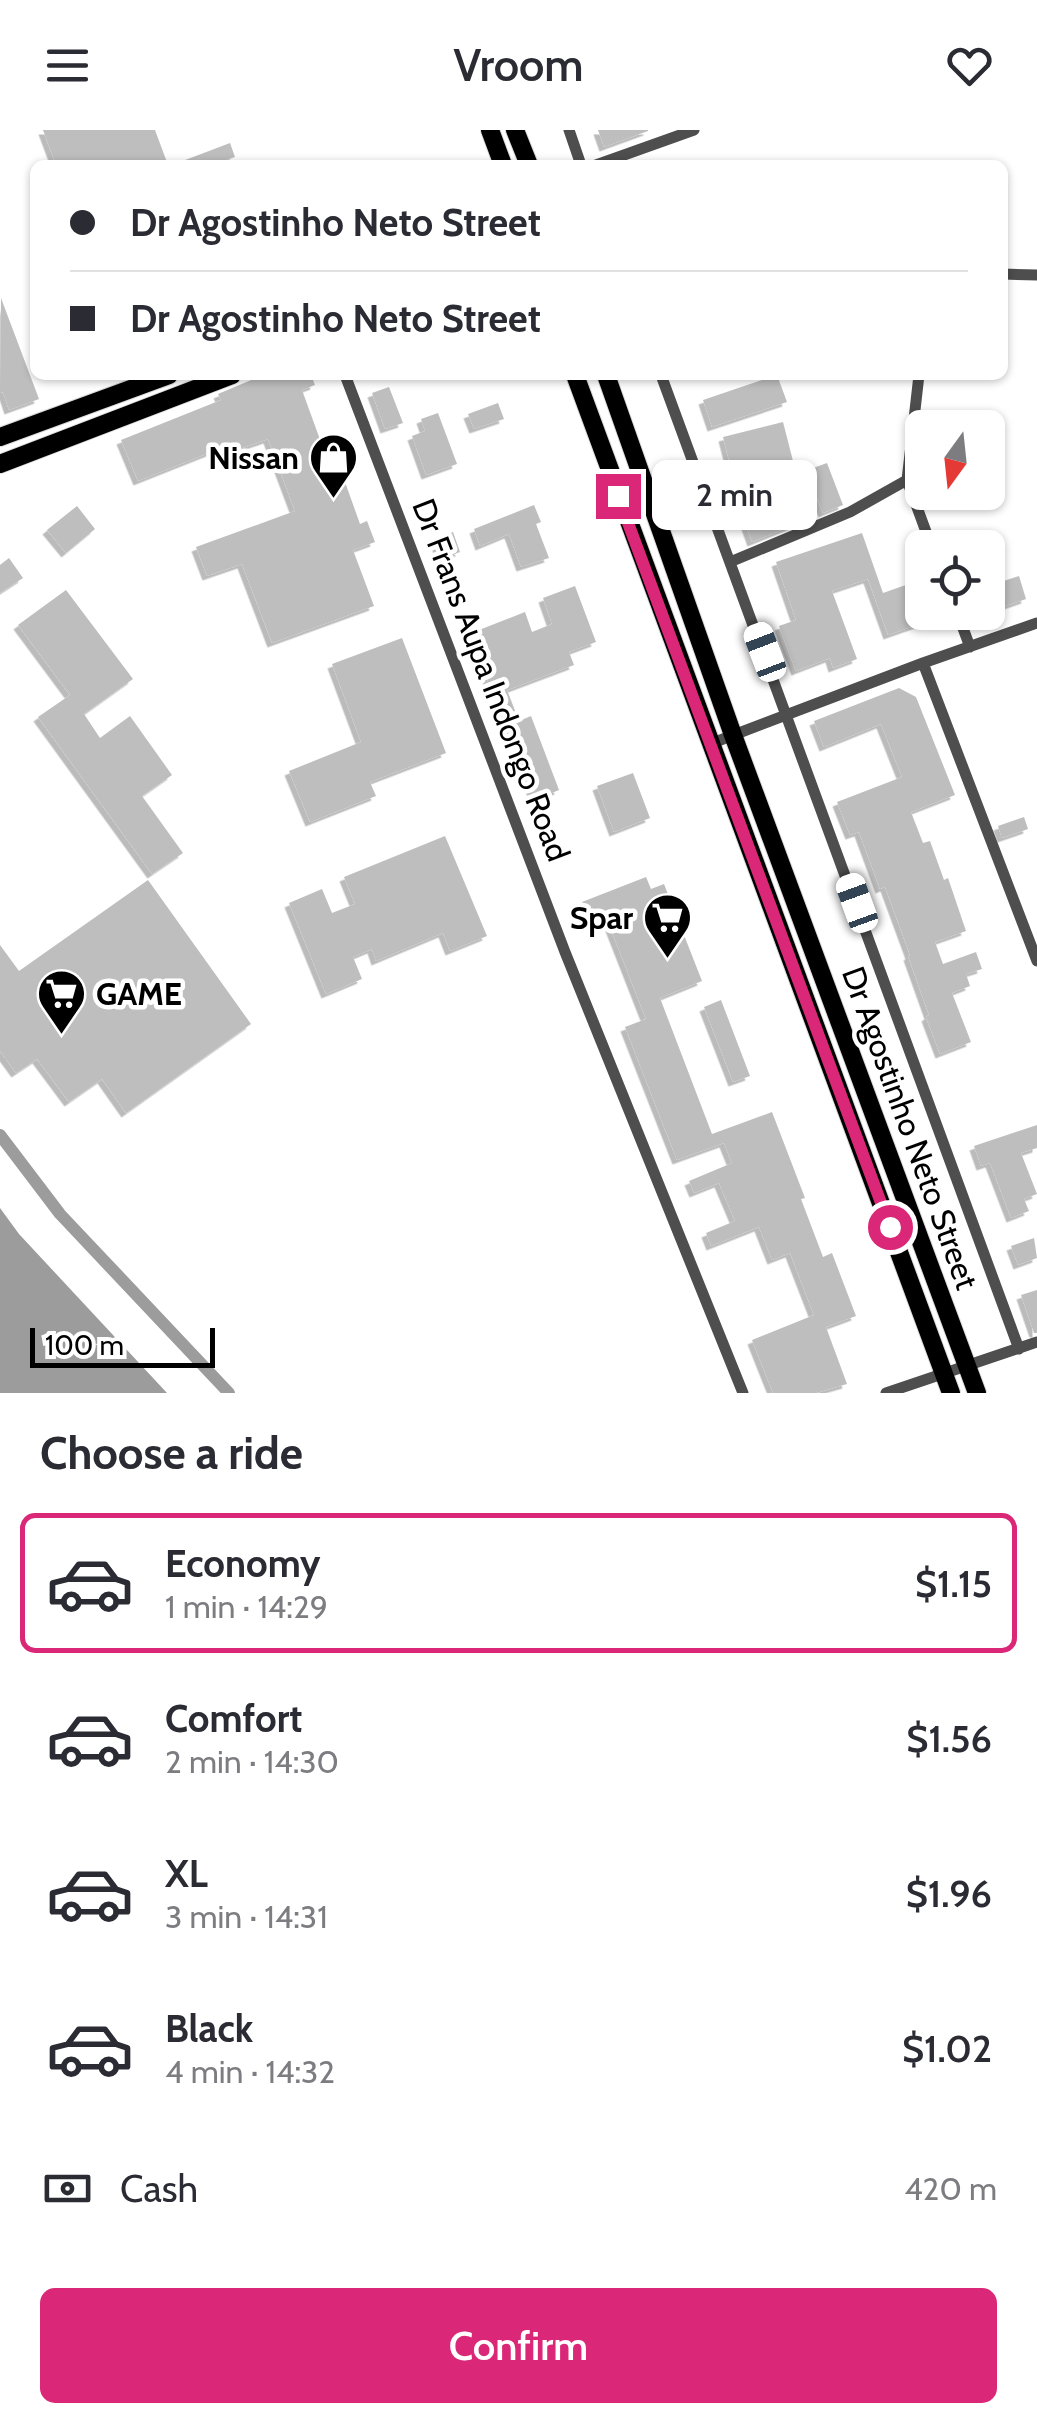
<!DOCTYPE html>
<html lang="en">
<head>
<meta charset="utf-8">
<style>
	:root { --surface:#fff; --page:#f7f7f7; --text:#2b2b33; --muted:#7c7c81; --line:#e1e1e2; --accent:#db2777 }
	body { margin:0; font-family:Cabin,sans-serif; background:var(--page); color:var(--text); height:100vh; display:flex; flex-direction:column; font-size:38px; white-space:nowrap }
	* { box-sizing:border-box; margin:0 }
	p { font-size:32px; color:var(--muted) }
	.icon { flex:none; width:55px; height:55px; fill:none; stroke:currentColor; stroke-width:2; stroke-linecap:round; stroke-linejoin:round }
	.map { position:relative; height:1263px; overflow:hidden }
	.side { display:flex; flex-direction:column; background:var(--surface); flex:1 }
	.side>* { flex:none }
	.hud { position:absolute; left:30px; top:30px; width:978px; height:220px; border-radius:15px; box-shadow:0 2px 8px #0004; display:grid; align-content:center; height:220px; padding:0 40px; background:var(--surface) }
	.needle { width:65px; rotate:195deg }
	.fabs { position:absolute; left:905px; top:280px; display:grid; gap:20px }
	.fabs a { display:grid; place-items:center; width:100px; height:100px; border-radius:15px; background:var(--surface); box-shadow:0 2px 8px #0004; font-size:50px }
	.scale { position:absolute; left:30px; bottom:25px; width:185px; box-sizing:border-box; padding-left:10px; border:5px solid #000; border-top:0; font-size:28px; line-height:35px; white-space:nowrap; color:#000; -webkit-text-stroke:8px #fff; paint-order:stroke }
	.end { position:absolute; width:45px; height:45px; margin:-22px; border:12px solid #db2777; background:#fff; box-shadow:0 0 0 5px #fff }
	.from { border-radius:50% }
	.bubble { position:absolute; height:70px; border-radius:15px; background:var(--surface); box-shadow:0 2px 8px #0004; font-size:32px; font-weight:600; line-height:70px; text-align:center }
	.car { position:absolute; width:30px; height:60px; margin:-30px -15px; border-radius:12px; box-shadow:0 0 8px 2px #0007; background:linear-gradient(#fff 24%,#345 0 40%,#fff 0 76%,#345 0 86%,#fff 0) }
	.hud b { display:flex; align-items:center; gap:35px; height:95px; font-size:38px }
	.hud b+b { border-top:2px solid var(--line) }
	.hud i { width:25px; height:25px; background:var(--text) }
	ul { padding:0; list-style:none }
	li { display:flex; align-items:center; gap:30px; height:140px; margin:0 20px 15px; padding:0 20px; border:5px solid transparent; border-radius:15px }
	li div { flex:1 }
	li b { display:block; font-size:38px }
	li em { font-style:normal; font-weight:600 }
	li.on { border-color:var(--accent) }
	li>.icon { width:90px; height:90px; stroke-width:1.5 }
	h2 { padding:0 40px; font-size:45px; line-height:120px }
	.pay { display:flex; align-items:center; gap:25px; height:110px; padding:0 40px; font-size:38px }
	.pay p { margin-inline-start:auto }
	.primary-button { display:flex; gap:20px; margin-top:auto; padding:20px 40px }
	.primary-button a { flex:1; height:115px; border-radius:15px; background:var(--accent); color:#fff; font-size:40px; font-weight:600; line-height:115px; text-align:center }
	header { display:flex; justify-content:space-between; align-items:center; height:130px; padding:0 40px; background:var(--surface); font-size:45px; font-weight:600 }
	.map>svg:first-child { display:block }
	.water { fill:#9c9c9c }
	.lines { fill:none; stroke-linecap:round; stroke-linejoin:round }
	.canal { stroke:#9c9c9c; stroke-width:12 }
	.building { fill:#bebebe; filter:url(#shadow) }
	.primary-casing { stroke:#dbdbdb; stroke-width:20 }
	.street { stroke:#4e4e4e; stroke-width:11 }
	.primary { stroke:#000; stroke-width:18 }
	.route { stroke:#db2777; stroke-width:12 }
	.labels { text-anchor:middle; stroke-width:9; stroke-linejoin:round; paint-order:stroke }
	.poi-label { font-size:32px; font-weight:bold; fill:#000; stroke:#fff; text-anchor:end }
	.street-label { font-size:32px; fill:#000; stroke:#fff }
</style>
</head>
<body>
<header><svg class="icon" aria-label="menu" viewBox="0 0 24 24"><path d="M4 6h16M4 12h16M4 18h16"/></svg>Vroom<svg class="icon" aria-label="heart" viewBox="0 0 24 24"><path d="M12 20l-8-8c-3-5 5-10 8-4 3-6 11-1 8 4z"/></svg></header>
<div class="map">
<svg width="1037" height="1263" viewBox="0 0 1037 1263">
	<defs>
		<filter id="shadow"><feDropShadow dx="-4.5" dy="4.5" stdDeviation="0" flood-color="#0004"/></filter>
	</defs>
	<rect width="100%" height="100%" fill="#fff"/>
	<path class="water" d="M0,1078L19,1104L167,1263H0Z"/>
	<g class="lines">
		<path class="canal" d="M0,1005L60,1084L229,1263"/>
	</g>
	<path class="building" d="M43,0H155L168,35H56Z
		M598,0H648V1L604,17Z
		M230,13L235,27L212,35H172Z
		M1,168L39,269L9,280L3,262L0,263Z
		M263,245H311L315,255L302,260L330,337L322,339L329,358L345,352L360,394L367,391L375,412L353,420L374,476L272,513L242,434L207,446L196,417L295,381L268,309L234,321L231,314L138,351L121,310L221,270L218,264Z
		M777,245L787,272L712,297L703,270Z
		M389,257L403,293L385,299L372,263Z
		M498,273L504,289L474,299L468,284Z
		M438,283L457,334L426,345L412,306L425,301L421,289Z
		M783,292L793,331L733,346L723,307Z
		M827,333L843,375L823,383L814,360L791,368L789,363L762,373L770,396L793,388L796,394L752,412L743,387L736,390L729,368Z
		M534,375L541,392L536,394L549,428L521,437L509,404L480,416L474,399Z
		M77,376L95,399L66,423L47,400Z
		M453,402L460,422L442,429L434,409Z
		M862,403L883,463L920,450L922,482L948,484L888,505L868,449L832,461L857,529L833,538L830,528L796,541L779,496L796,490L776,432Z
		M9,428L23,448L0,463V435Z
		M1019,446L1026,469L988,482V456Z
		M575,456L596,512L569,522L574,535L507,560L519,591L531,586L559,660L535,670L485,544L490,543L474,502L525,482L532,502L552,494L543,468Z
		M66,460L133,549L84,584L100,608L130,586L172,645L142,666L183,723L152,744L38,587L70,565L18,495Z
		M402,508L446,623L370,652L376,666L310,692L289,641L361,612L332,534Z
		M899,558L916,567L955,665L911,682L923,713L930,711L944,750L948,748L966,801L935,812L943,834L976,822L982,839L966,844L970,856L952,863L971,912L940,924L926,887L929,885L908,826L910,825L885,757L880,759L859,702L850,705L837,672L902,647L881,594L824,617L814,591Z
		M633,643L650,688L614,702L597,656Z
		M1024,687L1028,699L1002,708L998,696Z
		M445,706L487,806L450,821L443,803L376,831L372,819L353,827L362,849L326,864L289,773L322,759L332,783L355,774L344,747Z
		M646,747L651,759L664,754L702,851L660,868L712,1004L772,982L805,1068L801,1069L823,1127L832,1123L856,1186L826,1197L847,1254L816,1263H773L752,1210L814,1185L790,1123L772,1130L759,1097L711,1116L706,1103L735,1091L719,1053L694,1063L689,1051L732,1033L724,1013L677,1030L625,897L646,889L608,792L593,798L582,772Z
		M148,750L251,894L126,983L102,949L69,972L37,929L16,943L0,921V815L19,841Z
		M721,870L750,946L733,952L704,877Z
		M1037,995V1018L1021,1023L1037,1064L1024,1069L1029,1081L1011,1088L990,1033L981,1036L974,1016Z
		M1034,1108L1037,1128L1018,1135L1011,1116Z
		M1037,1160V1203H1034L1021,1165Z"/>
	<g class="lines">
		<defs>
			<path id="primary" d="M490,0L503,35
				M515,0L529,35
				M575,245L951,1263
				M606,245L733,605L977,1263
				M0,307L169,245
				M0,334L232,245"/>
		</defs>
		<use href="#primary" class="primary-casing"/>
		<path class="street" d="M569,0L581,35
			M596,35L694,0
			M1002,144L1037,145
			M345,245L565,822L743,1263
			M661,245L1019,1219
			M907,350L932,418
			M730,432L850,382L907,350L919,245
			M957,482L970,517
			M1037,493L923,533L1037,831
			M710,614L923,533
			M886,1263L1037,1212"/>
		<use href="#primary" class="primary"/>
	</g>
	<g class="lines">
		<path class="route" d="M618,366L890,1097"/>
	</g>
	<defs>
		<symbol id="shop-pin" viewBox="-11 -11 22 30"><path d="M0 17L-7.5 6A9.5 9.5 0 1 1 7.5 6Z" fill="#000" stroke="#fff"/><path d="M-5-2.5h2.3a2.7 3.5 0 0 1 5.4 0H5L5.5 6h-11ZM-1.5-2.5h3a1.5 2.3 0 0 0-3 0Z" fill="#fff"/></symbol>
		<symbol id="supermarket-pin" viewBox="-11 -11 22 30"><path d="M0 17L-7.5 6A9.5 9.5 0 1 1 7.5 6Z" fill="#000" stroke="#fff"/><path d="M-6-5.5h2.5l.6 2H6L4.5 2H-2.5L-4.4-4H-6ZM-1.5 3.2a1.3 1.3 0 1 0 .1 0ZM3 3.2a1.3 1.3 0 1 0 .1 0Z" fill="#fff"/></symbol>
	</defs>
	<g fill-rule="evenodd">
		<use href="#shop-pin" x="306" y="300" width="55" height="75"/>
		<use href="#supermarket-pin" x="640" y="760" width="55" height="75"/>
		<use href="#supermarket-pin" x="34" y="836" width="55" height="75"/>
	</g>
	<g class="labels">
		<g class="poi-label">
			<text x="299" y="339">Nissan</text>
			<text x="633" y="799">Spar</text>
			<text x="96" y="875" text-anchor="start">GAME</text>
		</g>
		<g class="street-label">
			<text transform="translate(491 550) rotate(69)" y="11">Dr Frans Aupa Indongo Road</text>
			<text transform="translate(910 998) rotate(70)" y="11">Dr Agostinho Neto Street</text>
		</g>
	</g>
</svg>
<div class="fabs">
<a><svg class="needle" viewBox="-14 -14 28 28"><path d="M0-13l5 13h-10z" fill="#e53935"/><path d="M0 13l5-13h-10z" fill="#7c7c81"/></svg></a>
<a><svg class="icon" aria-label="locate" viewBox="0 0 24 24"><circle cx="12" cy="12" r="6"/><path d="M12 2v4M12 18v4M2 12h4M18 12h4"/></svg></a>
</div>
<div class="scale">100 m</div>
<i class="end from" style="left:890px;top:1097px"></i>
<i class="end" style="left:618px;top:366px"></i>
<div class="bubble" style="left:652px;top:330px;width:165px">2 min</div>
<i class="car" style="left:765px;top:522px;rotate:339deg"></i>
<i class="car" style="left:857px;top:773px;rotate:340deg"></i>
<div class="hud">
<b><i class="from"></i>Dr Agostinho Neto Street</b>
<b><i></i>Dr Agostinho Neto Street</b>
</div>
</div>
<section class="side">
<h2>Choose a ride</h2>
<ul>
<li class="on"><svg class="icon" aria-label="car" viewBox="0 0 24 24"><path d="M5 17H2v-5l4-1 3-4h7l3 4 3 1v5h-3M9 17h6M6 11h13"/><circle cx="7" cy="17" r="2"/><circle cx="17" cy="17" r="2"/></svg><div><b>Economy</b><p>1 min · 14:29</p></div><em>$1.15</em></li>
<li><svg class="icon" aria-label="car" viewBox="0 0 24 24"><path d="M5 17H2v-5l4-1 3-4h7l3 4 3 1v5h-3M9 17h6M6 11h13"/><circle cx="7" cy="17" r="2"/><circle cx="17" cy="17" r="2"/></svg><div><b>Comfort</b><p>2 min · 14:30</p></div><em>$1.56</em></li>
<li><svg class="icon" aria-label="car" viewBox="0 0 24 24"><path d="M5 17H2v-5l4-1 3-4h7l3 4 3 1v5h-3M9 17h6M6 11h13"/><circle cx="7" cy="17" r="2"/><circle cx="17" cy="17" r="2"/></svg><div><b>XL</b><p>3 min · 14:31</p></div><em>$1.96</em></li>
<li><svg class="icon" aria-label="car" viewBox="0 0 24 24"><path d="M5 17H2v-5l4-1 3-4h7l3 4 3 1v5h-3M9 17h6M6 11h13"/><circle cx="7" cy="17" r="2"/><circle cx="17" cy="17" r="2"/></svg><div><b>Black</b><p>4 min · 14:32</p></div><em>$1.02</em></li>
</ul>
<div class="pay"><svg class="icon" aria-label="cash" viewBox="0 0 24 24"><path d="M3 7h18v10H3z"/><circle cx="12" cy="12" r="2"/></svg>Cash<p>420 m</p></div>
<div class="primary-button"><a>Confirm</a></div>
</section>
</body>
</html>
